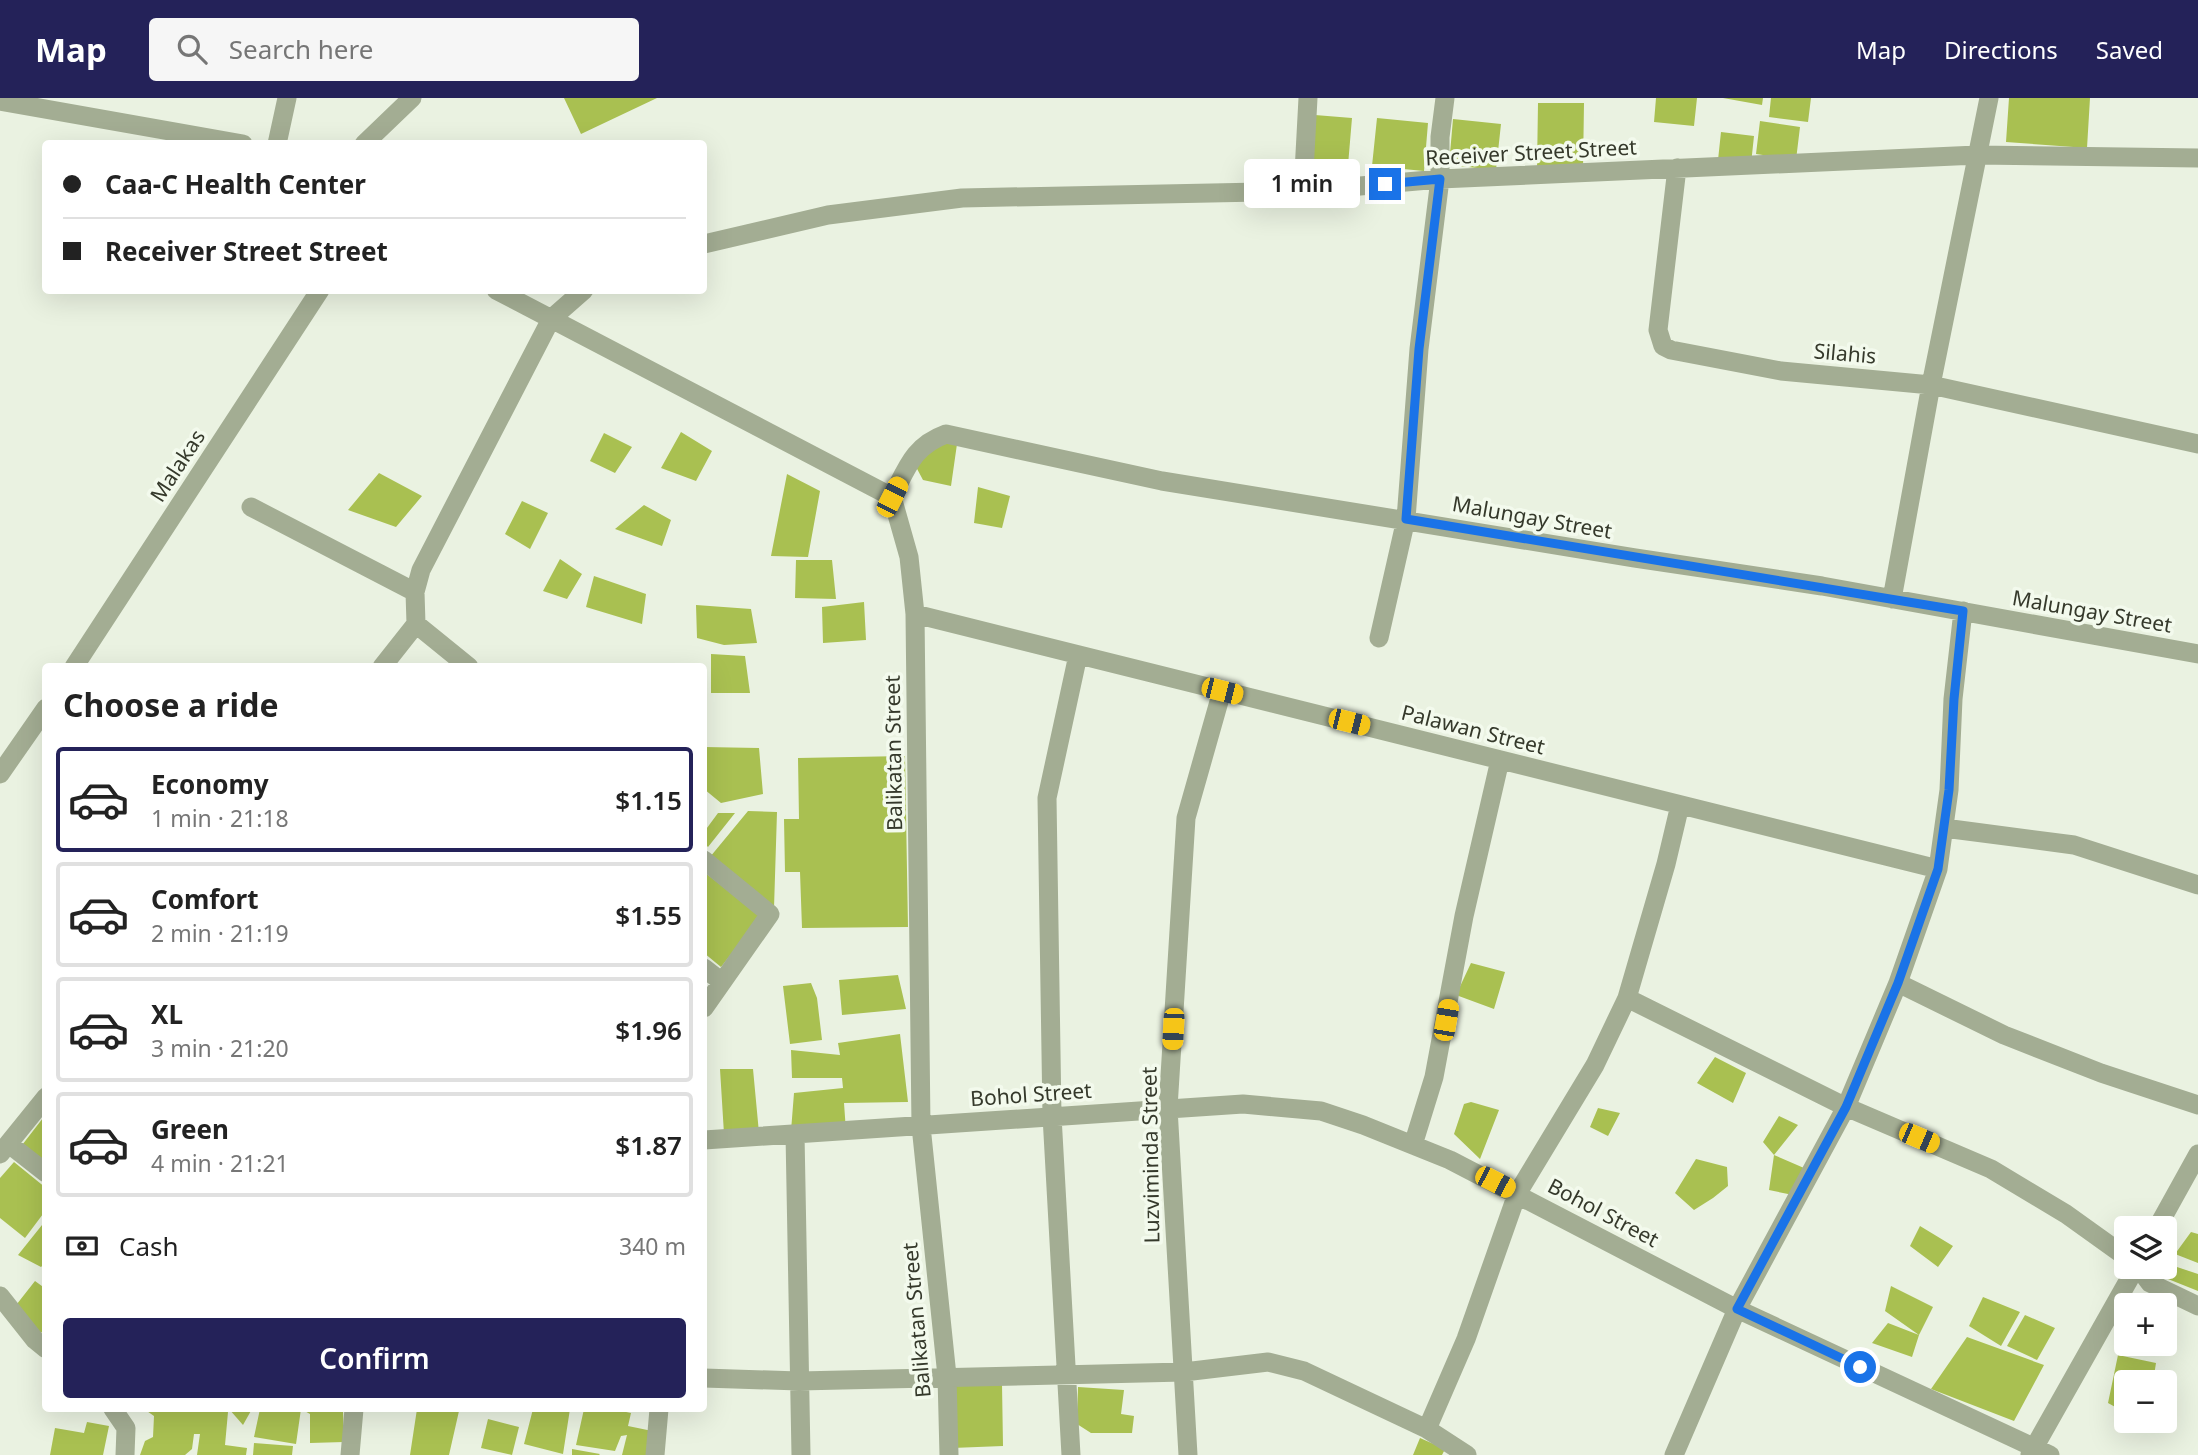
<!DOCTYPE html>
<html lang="en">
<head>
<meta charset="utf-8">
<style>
	:root { --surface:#fff; --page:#f6f6f6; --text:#222; --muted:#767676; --line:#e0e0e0; --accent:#242259 }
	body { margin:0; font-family:"Noto Sans",sans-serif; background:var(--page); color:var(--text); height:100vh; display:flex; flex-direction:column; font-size:26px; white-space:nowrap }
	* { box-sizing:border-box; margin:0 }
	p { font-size:23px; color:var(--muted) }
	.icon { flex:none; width:38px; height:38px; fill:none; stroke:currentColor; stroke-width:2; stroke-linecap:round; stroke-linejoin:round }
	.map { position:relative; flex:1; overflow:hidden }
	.details { position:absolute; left:42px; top:565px; width:665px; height:749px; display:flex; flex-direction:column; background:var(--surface); border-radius:7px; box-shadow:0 7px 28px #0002 }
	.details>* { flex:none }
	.guide { position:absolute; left:42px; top:42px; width:665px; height:154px; border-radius:7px; box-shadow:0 7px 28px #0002; display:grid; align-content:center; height:154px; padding:0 21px; background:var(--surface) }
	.fabs { position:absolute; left:2114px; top:1118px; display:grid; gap:14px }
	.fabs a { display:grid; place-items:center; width:63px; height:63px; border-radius:7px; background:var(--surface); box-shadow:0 7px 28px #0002; font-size:35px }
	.end { position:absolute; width:32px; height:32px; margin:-16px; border:9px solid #1a73e8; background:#fff; box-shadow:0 0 0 4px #fff }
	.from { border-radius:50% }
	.bubble { position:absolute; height:49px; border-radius:7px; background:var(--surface); box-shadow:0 7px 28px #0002; font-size:23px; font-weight:600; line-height:49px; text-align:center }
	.car { position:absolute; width:21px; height:42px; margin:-21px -10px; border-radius:9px; box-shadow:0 0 5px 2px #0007; background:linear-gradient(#f5c518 24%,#345 0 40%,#f5c518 0 76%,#345 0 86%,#f5c518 0) }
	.guide b { display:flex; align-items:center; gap:24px; height:66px; font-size:26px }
	.guide b+b { border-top:2px solid var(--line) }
	.guide i { width:18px; height:18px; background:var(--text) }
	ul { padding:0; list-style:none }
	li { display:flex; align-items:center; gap:21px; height:105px; margin:0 14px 10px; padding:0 7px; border:4px solid var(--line); border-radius:7px }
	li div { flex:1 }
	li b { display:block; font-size:26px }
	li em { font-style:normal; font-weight:600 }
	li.selected { border-color:var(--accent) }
	li>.icon { width:63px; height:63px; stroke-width:1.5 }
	h2 { padding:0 21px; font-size:32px; line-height:84px }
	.pay { display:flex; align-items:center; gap:18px; height:77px; padding:0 21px; font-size:26px }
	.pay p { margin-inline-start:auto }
	.cta { display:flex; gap:14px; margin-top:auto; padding:14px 21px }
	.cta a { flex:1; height:80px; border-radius:7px; background:var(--accent); color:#fff; font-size:28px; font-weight:600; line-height:80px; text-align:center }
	header { display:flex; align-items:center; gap:42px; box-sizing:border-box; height:98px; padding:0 35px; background:var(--accent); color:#fff }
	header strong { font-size:33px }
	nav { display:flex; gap:38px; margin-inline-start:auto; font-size:24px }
	.search { width:490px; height:63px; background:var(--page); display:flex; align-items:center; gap:18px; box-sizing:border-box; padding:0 24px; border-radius:7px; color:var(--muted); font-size:26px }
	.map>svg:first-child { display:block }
	.building { fill:#a9c051 }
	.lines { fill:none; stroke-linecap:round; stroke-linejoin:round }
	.minor { stroke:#a3ad93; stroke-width:19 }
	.route { stroke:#1a73e8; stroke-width:9 }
	.labels { text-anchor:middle; stroke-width:7; stroke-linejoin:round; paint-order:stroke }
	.street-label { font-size:21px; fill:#35392b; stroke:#f3faed }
</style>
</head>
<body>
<header>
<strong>Map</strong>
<div class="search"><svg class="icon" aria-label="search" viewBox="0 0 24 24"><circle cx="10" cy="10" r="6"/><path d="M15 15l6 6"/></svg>Search here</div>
<nav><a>Map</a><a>Directions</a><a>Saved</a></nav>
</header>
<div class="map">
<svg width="2198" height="1357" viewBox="0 0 2198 1357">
	<rect width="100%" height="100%" fill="#eaf2e1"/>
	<path class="building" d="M564,0H657L581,36Z
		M1656,0H1697L1694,28L1654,24Z
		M1723,0H1763L1762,7Z
		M1771,0H1811L1808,24L1769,19Z
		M2009,0H2090L2087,50L2006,44Z
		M1538,5H1584L1583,71L1537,70Z
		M1315,17L1352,20L1347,79L1309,76Z
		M1377,20L1428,25L1424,73L1372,68Z
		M1453,21L1501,26L1496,72L1449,67Z
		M1760,23L1800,29L1796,62L1756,56Z
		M1721,34L1754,38L1751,66L1718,62Z
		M681,334L712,353L696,383L661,370Z
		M604,335L632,349L615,375L590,363Z
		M939,343L957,346L951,388L923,382L915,367Z
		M379,375L422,398L396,429L348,412Z
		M787,376L820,393L808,459L771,458Z
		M978,389L1010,398L1002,430L974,425Z
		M522,403L548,415L530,451L505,436Z
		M644,407L671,422L662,448L615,431Z
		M560,461L582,476L567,501L543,493Z
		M796,462H832L836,501L795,500Z
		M594,478L646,496L642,526L586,509Z
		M864,504L866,542L823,545L822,509Z
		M696,507L751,511L757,545L724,547L697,540Z
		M711,556L745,558L750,595H711Z
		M704,649L759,650L763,696L721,705L704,691Z
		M905,658L908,829L802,830L800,774H785L784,721H799L798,660Z
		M748,713L777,714L774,810L710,759Z
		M718,715H735L708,749L704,745V734Z
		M704,774L761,818L721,869L704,855Z
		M1471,865L1505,874L1494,911L1456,897Z
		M898,877L906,911L842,917L839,882Z
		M811,885L817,900L822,942L790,946L783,888Z
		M900,936L908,1004L844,1005L846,1033H791L794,995L843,990L842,980H792L791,952L840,957L838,945Z
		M1715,959L1746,975L1733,1005L1697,985Z
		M720,971H753L759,1035L724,1036Z
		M1471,1004L1499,1012L1480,1061L1454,1036L1464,1006Z
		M1598,1010L1620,1015L1608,1038L1590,1029Z
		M1779,1018L1798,1027L1774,1057L1763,1044Z
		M43,1020L46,1022V1072L19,1051Z
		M1774,1057L1804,1070L1793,1097L1769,1092Z
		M1696,1061L1727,1069L1728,1088L1713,1100L1694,1112L1675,1095Z
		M14,1064L46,1090V1112L25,1140L0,1120V1080Z
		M46,1122V1164L41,1169L18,1157Z
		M1920,1128L1953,1148L1938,1169L1910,1148Z
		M2191,1134L2198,1136V1165L2175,1156Z
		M2165,1165L2198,1176V1193L2153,1175L2155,1169H2165Z
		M35,1183L46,1191V1229L41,1235L13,1211Z
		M1891,1188L1933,1209L1919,1237L1885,1213Z
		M1983,1199L2020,1214L2001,1248L1969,1228Z
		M2025,1217L2055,1230L2037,1262L2007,1248Z
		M1888,1225L1919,1237L1912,1259L1872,1245Z
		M1967,1239L2044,1267L2014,1323L1931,1291Z
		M2118,1257L2156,1265L2153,1284H2126V1315L2108,1305Z
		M1002,1286L1003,1348L952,1350L950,1287Z
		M1078,1289L1124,1292L1121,1316L1134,1318L1132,1335H1091L1077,1326Z
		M144,1311H208L228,1314L225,1347L247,1350L246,1357H197L200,1336H194L192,1351L185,1357H140L145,1343L153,1339L154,1318Z
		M229,1311H252L243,1327Z
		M260,1311H301L296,1346L254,1339Z
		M301,1311H340L343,1313L344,1344L310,1345V1316Z
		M417,1311L459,1313L449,1357H410Z
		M533,1311H570L563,1356L524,1346Z
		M584,1311H612L631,1315L628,1328L662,1335L657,1357H622L627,1337L621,1338L615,1353L576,1347Z
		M488,1321L519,1329L512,1357L481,1350Z
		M87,1324L109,1328L103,1357H50L55,1330L84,1335Z
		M1420,1340L1445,1351L1442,1357H1413Z
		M254,1345L293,1348L292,1357H253Z
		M572,1351L600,1356L599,1357H572Z"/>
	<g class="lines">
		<path class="minor" d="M0,3L243,46
			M277,46L287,0
			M364,46L412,0
			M1677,70L1658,232L1663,248L1671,252L1781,273L1931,287L2198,346
			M1303,93L1308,0
			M704,146L828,117L962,100L1303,93L1440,81L1977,57L2198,60
			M496,192L892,399L909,459L915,516L921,1028L947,1278L949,1357
			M892,399C907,370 913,348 946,336L1162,383L1635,460L1822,488L2198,556
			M251,409L415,494
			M1892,501L1931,287L1989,0
			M915,516L1938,771
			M1379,540L1406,421L1419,251L1440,81V39L1445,0
			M74,569L320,192
			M382,569L416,526
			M469,569L416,526L415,494L421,472L551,221L584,192
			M0,676L46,610
			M1944,730L2074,747L2198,787
			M704,762L770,816L704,910
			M704,870L722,884
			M1898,885L2004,937L2101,975L2198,1007
			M1627,900L1846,1009L1991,1071L2066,1116L2126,1159
			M795,1036L801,1357
			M704,1042L1243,1006L1321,1013L1363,1027L1450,1062L1737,1211L2050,1357
			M9,1046L46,1075
			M1413,1047L1434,979L1464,818L1500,662
			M0,1056L46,999
			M2157,1130L2198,1056
			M2138,1169L2150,1185L2198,1208
			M0,1198L35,1242L46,1251
			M704,1280L799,1283L1184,1274L1268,1264L1304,1273L1427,1331L1467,1357
			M113,1311L126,1330L125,1357
			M1427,1331L1466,1241L1517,1096L1595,967L1627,900L1666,766L1680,707
			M350,1357L354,1311
			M655,1357L659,1311
			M1071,1357L1052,1018L1047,700L1078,557
			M1188,1357L1168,1010L1186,720L1222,593
			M1674,1357L1737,1211L1846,1009L1898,885L1938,771L1949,692L1953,601L1963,513
			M2030,1357L2136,1169"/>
	</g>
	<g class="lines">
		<path class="route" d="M1385,86L1440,81L1419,251L1406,421L1963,513L1954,601L1949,692L1938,771L1898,885L1846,1009L1737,1211L1860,1269"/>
	</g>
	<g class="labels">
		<g class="street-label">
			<text transform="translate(1531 55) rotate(-3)" y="7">Receiver Street Street</text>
			<text transform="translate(1845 256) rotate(5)" y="7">Silahis</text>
			<text transform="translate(178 368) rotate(-57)" y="7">Malakas</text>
			<text transform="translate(1532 420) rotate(10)" y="7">Malungay Street</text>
			<text transform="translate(2092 514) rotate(10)" y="7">Malungay Street</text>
			<text transform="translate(1473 632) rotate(14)" y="7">Palawan Street</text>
			<text transform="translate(894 655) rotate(-91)" y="7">Balikatan Street</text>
			<text transform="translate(1031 997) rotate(-4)" y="7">Bohol Street</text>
			<text transform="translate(1151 1057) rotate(-91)" y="7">Luzviminda Street</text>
			<text transform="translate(1603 1115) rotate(28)" y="7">Bohol Street</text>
			<text transform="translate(917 1222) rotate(-95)" y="7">Balikatan Street</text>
		</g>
	</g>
</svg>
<div class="fabs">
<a><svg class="icon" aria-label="layers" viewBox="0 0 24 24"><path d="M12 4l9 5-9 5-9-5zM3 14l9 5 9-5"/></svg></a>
<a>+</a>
<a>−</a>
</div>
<i class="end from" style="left:1860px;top:1269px"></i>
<i class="end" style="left:1385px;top:86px"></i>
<div class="bubble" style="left:1244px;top:61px;width:116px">1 min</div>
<i class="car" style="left:892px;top:399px;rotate:27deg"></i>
<i class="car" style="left:1222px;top:593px;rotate:104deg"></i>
<i class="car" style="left:1349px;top:624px;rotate:104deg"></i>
<i class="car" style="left:1446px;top:922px;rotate:10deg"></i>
<i class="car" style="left:1173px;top:931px;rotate:183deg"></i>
<i class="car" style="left:1919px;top:1040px;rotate:113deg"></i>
<i class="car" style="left:1495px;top:1084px;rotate:117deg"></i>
<div class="guide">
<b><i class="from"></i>Caa-C Health Center</b>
<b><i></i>Receiver Street Street</b>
</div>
<section class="details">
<h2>Choose a ride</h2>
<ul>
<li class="selected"><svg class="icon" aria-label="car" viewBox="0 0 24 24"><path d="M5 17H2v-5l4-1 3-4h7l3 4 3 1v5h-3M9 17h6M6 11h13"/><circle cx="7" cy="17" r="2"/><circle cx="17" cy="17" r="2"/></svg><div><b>Economy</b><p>1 min · 21:18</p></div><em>$1.15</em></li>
<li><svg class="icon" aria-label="car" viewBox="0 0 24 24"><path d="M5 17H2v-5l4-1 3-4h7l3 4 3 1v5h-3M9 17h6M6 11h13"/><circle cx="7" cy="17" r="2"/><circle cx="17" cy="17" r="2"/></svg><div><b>Comfort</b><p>2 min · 21:19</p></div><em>$1.55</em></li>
<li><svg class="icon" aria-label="car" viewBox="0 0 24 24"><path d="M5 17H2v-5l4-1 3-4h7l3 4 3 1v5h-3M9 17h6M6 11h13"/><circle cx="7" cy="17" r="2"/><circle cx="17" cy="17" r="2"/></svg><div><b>XL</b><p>3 min · 21:20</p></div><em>$1.96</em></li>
<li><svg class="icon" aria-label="car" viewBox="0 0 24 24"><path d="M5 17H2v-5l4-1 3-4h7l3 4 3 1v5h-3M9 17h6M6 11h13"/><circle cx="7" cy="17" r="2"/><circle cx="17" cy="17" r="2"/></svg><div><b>Green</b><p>4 min · 21:21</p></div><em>$1.87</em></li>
</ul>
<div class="pay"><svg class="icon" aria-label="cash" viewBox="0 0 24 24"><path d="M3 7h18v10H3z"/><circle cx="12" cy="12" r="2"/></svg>Cash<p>340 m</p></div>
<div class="cta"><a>Confirm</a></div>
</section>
</div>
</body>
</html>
